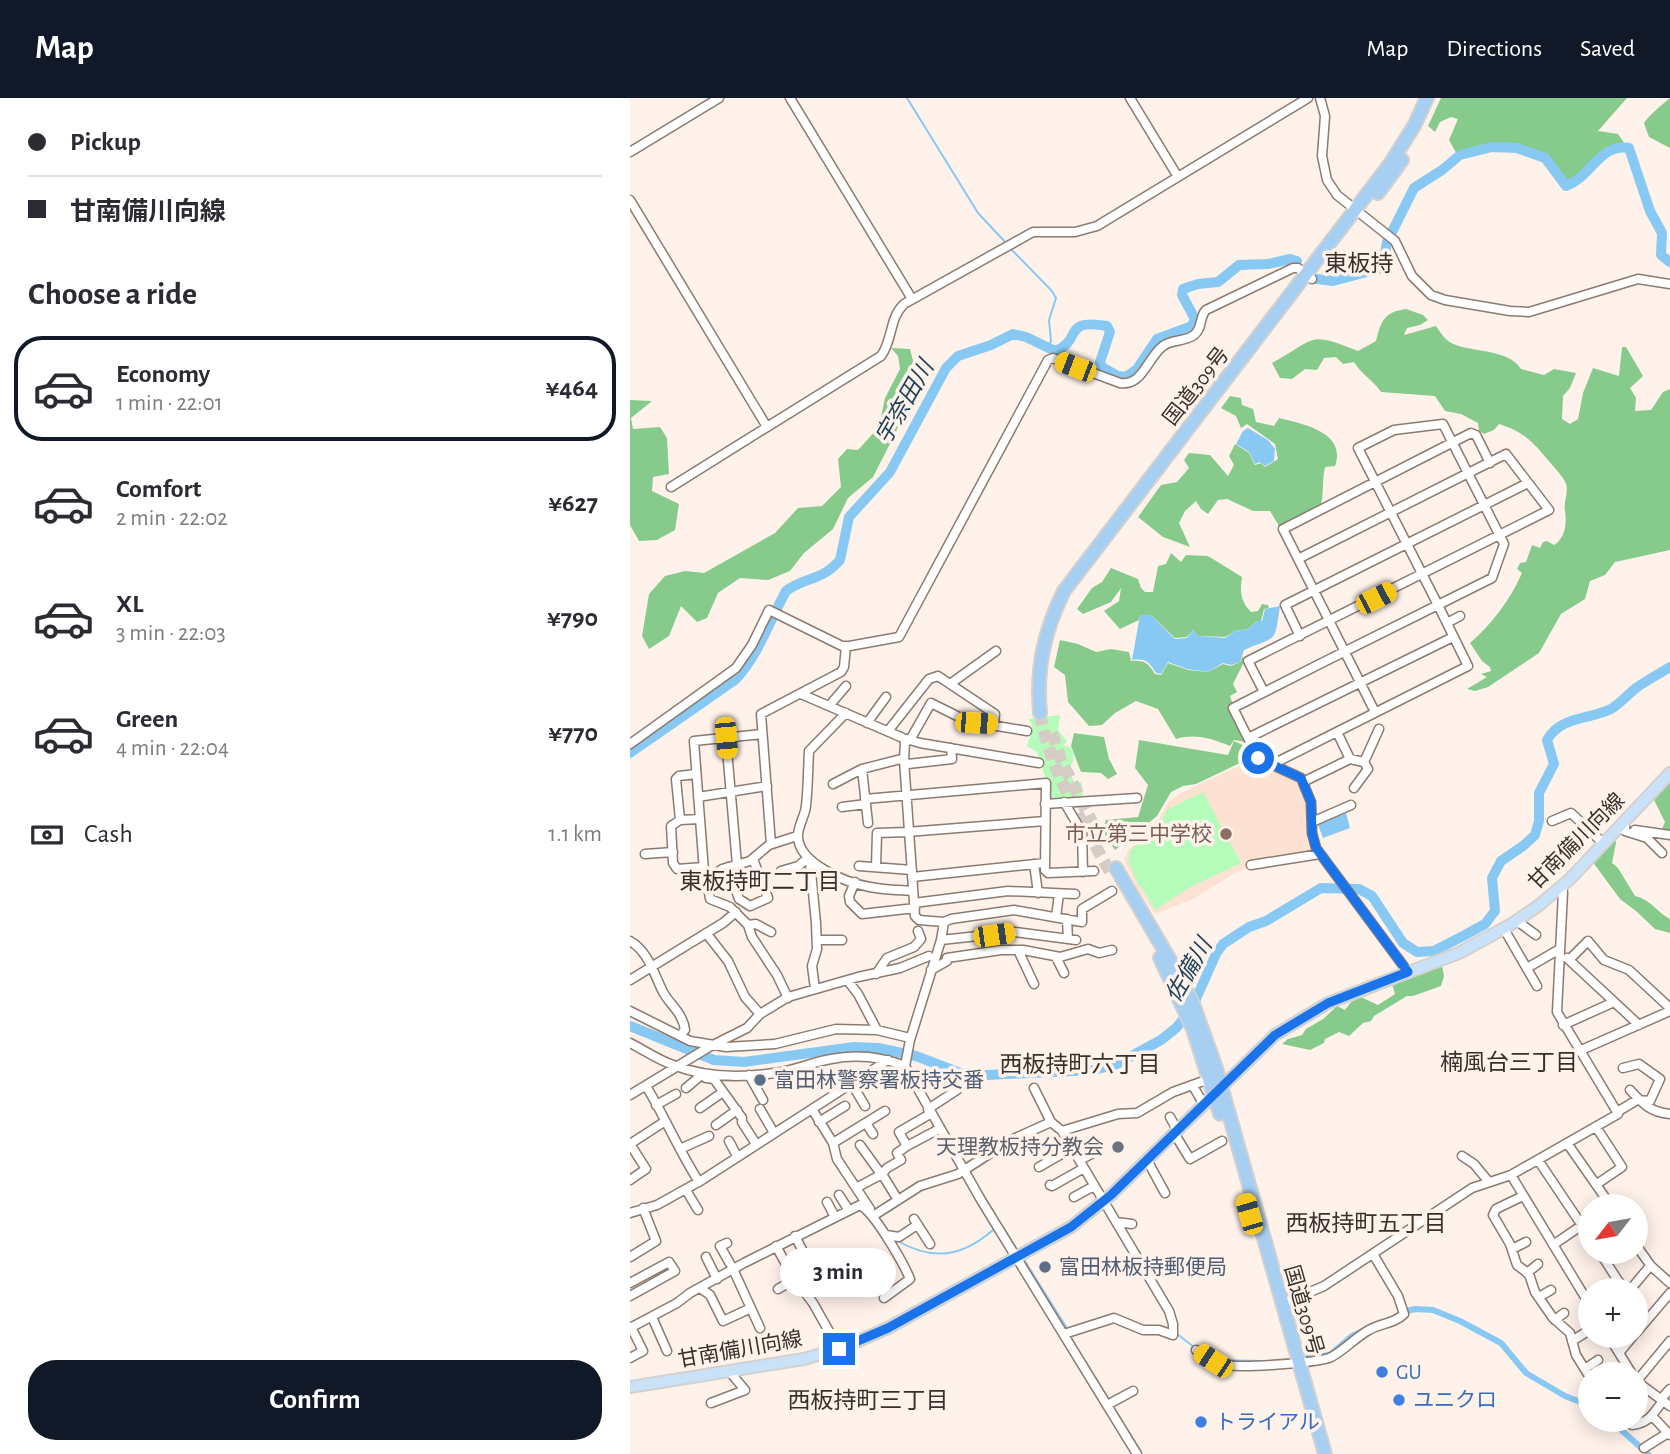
<!DOCTYPE html>
<html lang="en">
<head>
<meta charset="utf-8">
<style>
	:root { --surface:#fff; --page:#f7f7f7; --text:#2b2b33; --muted:#7c7c81; --line:#e1e1e2; --accent:#111827 }
	body { margin:0; font-family:"Alegreya Sans","Noto Sans JP",sans-serif; background:var(--page); color:var(--text); height:100vh; display:flex; flex-direction:column; font-size:26px; white-space:nowrap }
	* { box-sizing:border-box; margin:0 }
	p { font-size:23px; color:var(--muted) }
	.icon { flex:none; width:38px; height:38px; fill:none; stroke:currentColor; stroke-width:2; stroke-linecap:round; stroke-linejoin:round }
	.map { position:relative; flex:1; overflow:hidden }
	.details { display:flex; flex-direction:column; background:var(--surface); width:630px }
	.details>* { flex:none }
	.banner { display:grid; align-content:center; height:154px; padding:0 28px; background:var(--surface) }
	.needle { width:46px; rotate:239deg }
	.tools { position:absolute; left:948px; top:1096px; display:grid; gap:14px }
	.tools a { display:grid; place-items:center; width:70px; height:70px; border-radius:50%; background:var(--surface); box-shadow:0 4px 18px #0003; font-size:35px }
	.end { position:absolute; width:32px; height:32px; margin:-16px; border:9px solid #1a73e8; background:#fff; box-shadow:0 0 0 4px #fff }
	.from { border-radius:50% }
	.bubble { position:absolute; height:49px; border-radius:24px; background:var(--surface); box-shadow:0 4px 18px #0003; font-size:23px; font-weight:700; line-height:49px; text-align:center }
	.car { position:absolute; width:21px; height:42px; margin:-21px -10px; border-radius:9px; box-shadow:0 0 5px 2px #0007; background:linear-gradient(#f5c518 24%,#345 0 40%,#f5c518 0 76%,#345 0 86%,#f5c518 0) }
	.banner b { display:flex; align-items:center; gap:24px; height:66px; font-size:26px }
	.banner b+b { border-top:2px solid var(--line) }
	.banner i { width:18px; height:18px; background:var(--text) }
	ul { padding:0; list-style:none }
	li { display:flex; align-items:center; gap:21px; height:105px; margin:0 14px 10px; padding:0 14px; border:4px solid transparent; border-radius:28px }
	li div { flex:1 }
	li b { display:block; font-size:26px }
	li em { font-style:normal; font-weight:700 }
	li.current { border-color:var(--accent) }
	li>.icon { width:63px; height:63px; stroke-width:1.5 }
	h2 { padding:0 28px; font-size:32px; line-height:84px }
	.pay { display:flex; align-items:center; gap:18px; height:77px; padding:0 28px; font-size:26px }
	.pay p { margin-inline-start:auto }
	.cta { display:flex; gap:14px; margin-top:auto; padding:14px 28px }
	.cta a { flex:1; height:80px; border-radius:28px; background:var(--accent); color:#fff; font-size:28px; font-weight:700; line-height:80px; text-align:center }
	header { display:flex; align-items:center; gap:42px; box-sizing:border-box; height:98px; padding:0 35px; background:var(--accent); color:#fff }
	header strong { font-size:33px }
	nav { display:flex; gap:38px; margin-inline-start:auto; font-size:24px }
	main { display:flex; flex:1; min-height:0 }
	.map>svg:first-child { display:block }
	.built { fill:#fde1d2 }
	.green { fill:#b5fcbb }
	.forest { fill:#86cb8c }
	.water { fill:#88c9f4 }
	.lines { fill:none; stroke-linecap:round; stroke-linejoin:round }
	.stream { stroke:#88c9f4; stroke-width:2 }
	.canal { stroke:#88c9f4; stroke-width:6 }
	.river { stroke:#88c9f4; stroke-width:10 }
	.highway-tunnel { stroke:#d7cbc5; stroke-width:12; stroke-dasharray:12 6; stroke-linecap:butt }
	.minor-casing { stroke:#8c7a6f; stroke-width:11 }
	.major-casing { stroke:#d3d1d0; stroke-width:14 }
	.highway-casing { stroke:#d3d1d0; stroke-width:16 }
	.minor { stroke:#fff; stroke-width:8 }
	.major { stroke:#cae2f7; stroke-width:10 }
	.highway { stroke:#a7cff2; stroke-width:12 }
	.route { stroke:#1a73e8; stroke-width:9 }
	.education-dot { fill:#8d6e63; stroke:#fff2eb; stroke-width:2.5 }
	.service-dot { fill:#5c6f8a; stroke:#fff2eb; stroke-width:2.5 }
	.worship-dot { fill:#6b7280; stroke:#fff2eb; stroke-width:2.5 }
	.shop-dot { fill:#3f7fe0; stroke:#fff2eb; stroke-width:2.5 }
	.labels { text-anchor:middle; stroke-width:7; stroke-linejoin:round; paint-order:stroke }
	.street-label { font-size:21px; fill:#37302b; stroke:#fff2eb }
	.education-label { font-size:21px; fill:#785e54; stroke:#fff2eb; text-anchor:end }
	.service-label { font-size:21px; fill:#4e5e75; stroke:#fff2eb; text-anchor:start }
	.worship-label { font-size:21px; fill:#5b616d; stroke:#fff2eb; text-anchor:end }
	.shop-label { font-size:21px; fill:#366cbe; stroke:#fff2eb; text-anchor:start }
	.neighbourhood-label { font-size:23px; fill:#37302b; stroke:#fff2eb }
	.water-label { font-size:23px; font-style:italic; fill:#1e4258; stroke:#fff2eb }
</style>
</head>
<body>
<header>
<strong>Map</strong>
<nav><a>Map</a><a>Directions</a><a>Saved</a></nav>
</header>
<main>
<section class="details">
<div class="banner">
<b><i class="from"></i>Pickup</b>
<b><i></i>甘南備川向線</b>
</div>
<h2>Choose a ride</h2>
<ul>
<li class="current"><svg class="icon" aria-label="car" viewBox="0 0 24 24"><path d="M5 17H2v-5l4-1 3-4h7l3 4 3 1v5h-3M9 17h6M6 11h13"/><circle cx="7" cy="17" r="2"/><circle cx="17" cy="17" r="2"/></svg><div><b>Economy</b><p>1 min · 22:01</p></div><em>¥464</em></li>
<li><svg class="icon" aria-label="car" viewBox="0 0 24 24"><path d="M5 17H2v-5l4-1 3-4h7l3 4 3 1v5h-3M9 17h6M6 11h13"/><circle cx="7" cy="17" r="2"/><circle cx="17" cy="17" r="2"/></svg><div><b>Comfort</b><p>2 min · 22:02</p></div><em>¥627</em></li>
<li><svg class="icon" aria-label="car" viewBox="0 0 24 24"><path d="M5 17H2v-5l4-1 3-4h7l3 4 3 1v5h-3M9 17h6M6 11h13"/><circle cx="7" cy="17" r="2"/><circle cx="17" cy="17" r="2"/></svg><div><b>XL</b><p>3 min · 22:03</p></div><em>¥790</em></li>
<li><svg class="icon" aria-label="car" viewBox="0 0 24 24"><path d="M5 17H2v-5l4-1 3-4h7l3 4 3 1v5h-3M9 17h6M6 11h13"/><circle cx="7" cy="17" r="2"/><circle cx="17" cy="17" r="2"/></svg><div><b>Green</b><p>4 min · 22:04</p></div><em>¥770</em></li>
</ul>
<div class="pay"><svg class="icon" aria-label="cash" viewBox="0 0 24 24"><path d="M3 7h18v10H3z"/><circle cx="12" cy="12" r="2"/></svg>Cash<p>1.1 km</p></div>
<div class="cta"><a>Confirm</a></div>
</section>
<div class="map">
<svg width="1040" height="1356" viewBox="0 0 1040 1356">
	<rect width="100%" height="100%" fill="#fff2eb"/>
	<path class="built" d="M629,666L666,682L676,701L677,741L681,753L627,766L605,775L563,801L525,816L507,790L494,762L498,752L528,723L539,703L553,694L611,667Z"/>
	<path class="green" d="M430,617L428,632L437,643L433,648L440,649C445,656 445,666 438,670L444,684H452L453,700L419,701V683L416,682L407,654L397,648C400,637 407,630 398,621Z
		M573,694L611,765L560,789L525,812L511,788L509,789L498,762L500,753L529,726L538,711Z"/>
	<path class="forest" d="M811,0H997L968,33L988,36L995,46C989,49 984,47 978,49C962,57 953,75 941,87L931,86C926,79 922,69 915,64C888,43 859,49 829,60L819,42L828,21L821,19L810,24L805,34L798,28Z
		M1040,0V50L1019,39L1014,25C1020,16 1032,7 1040,0Z
		M776,211L793,217L798,222L790,227L777,230L774,237L806,228C809,232 813,239 817,242C833,256 877,248 891,271L914,277L924,271L946,275L940,290L933,298L932,321L940,326L948,321L953,295L963,270L989,278L992,249H996L1013,278L1000,290L1006,300L1005,313L1021,312L1033,294L1040,291V452L985,464L975,477L960,483L955,501L931,516L909,555L858,589L845,593L837,591L857,579L851,576L861,573L860,569L852,563L840,545C862,526 880,502 892,475L887,471L890,465L896,464L902,447L910,450L913,444L917,443L924,447C935,440 937,426 935,413C933,404 939,395 936,386C934,380 928,374 924,369C905,347 898,335 869,326L864,332L854,336L849,333L848,325L831,316L815,313L805,298L751,294C743,282 732,277 724,264L713,266L706,259L694,260L687,272L675,271L662,281L650,280L642,265C687,241 676,232 728,253L746,243C751,223 754,214 776,211Z
		M261,250L280,251L287,278L266,334L243,379L218,400L203,431L174,455L160,473L138,482L110,480L88,495L77,520L67,524L51,508L39,538L19,551L12,538L19,496L35,478L55,473L74,475L145,435L168,410L192,408L211,389L208,361L217,351L228,352L249,329L255,300L270,271L268,258Z
		M600,298L611,300L612,307L623,311L626,324L644,328L649,320C673,326 717,334 705,368L695,369C692,382 694,393 691,406L649,428L640,413H623L597,401L588,402L578,416L571,411L566,403L555,413L549,425L560,449L533,439L508,419L531,387L547,384L559,370L554,362L559,355L580,357L598,378L604,367L599,358L605,346L619,355L625,367L631,365L635,369L648,361L645,346L617,326L611,330L606,318L591,310Z
		M0,302L22,303L1,320L3,331L30,329L37,340L39,376L23,379L22,393L49,406L45,432L27,442L9,443L0,427Z
		M541,455L551,464L556,457L578,458L612,479C610,493 610,503 621,514L628,513L632,506L638,507L639,510L634,511L631,523H627L618,531L605,533L595,539L568,538L563,532L557,539L545,540L521,517H510L509,522L490,531L474,513L489,503L491,490L481,504L453,516L447,511L462,490L472,484L481,470L508,481L511,490L515,494H523L528,468L536,466Z
		M430,542L448,546L466,554L481,551L499,554L501,563C515,562 518,565 525,576L531,577L538,565L558,572L578,574L593,566L601,568L610,564L613,558L614,564L603,586L607,594L600,598L616,644L604,642L600,648C582,641 566,635 546,641L528,611L506,603L485,615L472,627L459,628L438,604L435,577L424,569Z
		M444,635L474,639L479,661L487,676L478,681L471,675L451,674L441,648Z
		M509,642L598,657L604,643L617,649L625,665L616,668L610,665L566,686L553,688L541,694L527,718L485,752L472,732L476,722L508,719L518,687L505,670Z
		M1040,684V733L1032,731L1035,724L1024,702Z
		M985,739L986,745L982,765L988,770L1005,798C1020,801 1027,814 1040,821V835L1025,831L1006,813L990,801L962,763Z
		M812,868L814,878L811,888L783,898H777L744,918L741,923L733,925L719,938L709,934L695,941L694,945L680,952L652,946L658,941L672,937L676,931L693,921L707,908L715,912L721,904L731,899L748,907L765,896L762,886L779,877Z"/>
	<path class="water" d="M618,330L638,342L645,351L644,363L635,368L630,364L625,366L619,354L606,346L613,333Z
		M650,508C644,547 648,537 614,552L610,564L601,567L593,565L578,574L557,571L538,564L531,576L526,575C519,564 516,560 502,562L510,517H521L545,541L557,540L563,532L568,538L595,540L605,533L618,531L627,523H632L635,511Z
		M716,715L720,730L693,740L688,727Z"/>
	<g class="lines">
		<path class="stream" d="M277,0L348,115L377,146
			M380,150L421,192L426,200L419,222L421,243L417,250
			M373,1129L388,1153
			M268,1143C304,1164 334,1158 364,1131
			M393,1160L438,1232
			M453,1226L467,1221
			M547,1236L564,1249
			M576,1254L590,1262L631,1263
			M637,1263L653,1262"/>
		<path class="canal" d="M776,1213L785,1211L803,1212L830,1223L871,1245L896,1275L935,1298L961,1308
			M677,1260L700,1257L722,1238L733,1233
			M979,1321L1018,1356"/>
		<path class="river" d="M687,181L703,183L748,171L754,162L757,144L784,90L812,72L830,57L862,49L887,50L915,60L936,88C961,79 970,45 999,50L1020,113L1032,135L1031,157L1040,164
			M0,655L105,582C128,558 140,522 156,493C174,479 192,483 210,462L219,419L260,374L316,270L328,258L361,247L383,236L396,239L425,253C453,243 431,220 477,228L480,234L470,264L472,269L488,278L496,279L507,271L527,241L562,228L565,221L552,197L553,191L568,186L588,184L609,167L638,166L660,161L667,163
			M0,928L84,962L114,964L224,949L248,950L286,958L333,976L357,977L464,972L487,966L531,942L546,930L561,912L586,856L593,846L619,829L636,823L691,790L729,791L742,798L773,845L787,854L804,853L835,837L855,826L865,813L862,780L871,763L893,748L905,737L909,723V695L924,666L917,642C931,618 958,622 981,611C991,605 997,597 1006,590C1017,582 1029,576 1040,569"/>
		<path class="highway-tunnel" d="M410,615C420,673 452,723 480,774
			M422,635L431,662L462,724"/>
		<defs>
			<path id="minor" d="M160,0L282,201
				M500,0L548,79
				M690,0L695,18L692,58L697,82L707,97L765,143L782,178L801,197L815,202L880,213L899,214L1008,181L1040,186
				M0,54L89,0
				M0,102L137,329L251,258C263,242 259,220 274,206L403,134H445L467,128L678,0
				M41,389L137,329
				M817,525L830,518
				M670,538L655,507L898,385
				M320,586L366,553
				M634,594L618,563L919,412L876,356L668,461
				M171,596L273,640L290,645L409,665
				M199,608L216,588
				M745,614L653,431L841,335L846,337L860,365
				M216,615L179,653C178,671 178,690 176,708C175,718 167,730 168,739C169,766 217,785 240,789C254,792 269,792 283,793
				M237,625L256,599
				M258,633L299,581L308,578L365,616L364,626
				M397,633L337,623L301,605L280,642L275,644L274,662L285,818L289,822L314,824L321,821L384,812L452,824V811L482,793
				M707,634L720,661
				M132,636L64,643L75,786L78,788L80,801L100,809L118,827L122,839L147,877L158,900
				M96,640L107,767
				M618,640L823,539
				M0,646L106,570L122,547L139,512L214,549L269,539L418,262L423,260L490,285C513,288 517,260 533,248C542,241 555,244 564,237C573,230 569,219 576,212L663,170H668L682,181
				M645,668L649,663L838,568L808,507L728,350L764,332L813,326L874,446L862,480C776,523 689,566 603,610L628,660L671,680L681,704L682,735L686,750L778,874
				M232,671L238,725
				M673,684L720,661L734,664
				M203,686L232,671L271,661L278,666L322,661L321,650
				M724,690L738,671L734,664L749,631
				M68,699L137,688
				M235,701L416,685L415,772L418,775L464,773
				M434,704L452,734L453,774
				M415,706L507,700
				M212,709L236,706
				M70,721L50,722L41,728L43,765L47,771L74,769
				M50,722L46,681L49,678L66,676
				M922,723L941,715L973,745
				M682,724L721,707
				M992,725L995,729V733L1017,740L1032,755
				M1005,732L1040,737
				M141,746L131,616L211,574L214,569L216,548
				M15,756L43,754
				M180,764L186,825L187,851L182,868L185,891
				M404,766L408,795
				M621,767L690,756
				M229,768L282,772
				M98,769L109,801L120,808L138,800L123,761
				M246,769L247,735L277,734L415,723
				M151,773L168,768L177,761
				M282,779L415,765
				M225,784L219,798L220,804L232,816L285,810
				M78,788L82,779L92,771L120,763L139,747L167,738
				M930,790L933,794L927,914L987,1014
				M284,805L378,793L445,796
				M426,819L429,796
				M437,821L438,841
				M887,823L906,837
				M314,824L311,842L280,942L275,968L351,1102L507,1356
				M118,827L126,826L141,834
				M874,831L907,888
				M76,835L98,863L115,899L130,916
				M187,842H212
				M311,842L385,834L446,842
				M0,843C18,853 24,876 33,894C40,907 53,915 55,932L52,935
				M388,852L404,886
				M426,859L434,875
				M937,860L1009,927
				M939,862L958,843L974,862L999,872L1040,910
				M897,870L928,852L930,854
				M301,872L317,863V860L371,852H393L430,859L458,851L469,855L482,852
				M246,876L257,860L284,849L291,841L288,833
				M0,882L93,825L106,814
				M218,883L228,896L247,932
				M0,913L60,943L96,949L145,946L206,931L247,932L280,940
				M933,927L984,904
				M0,945C14,952 28,962 43,967C74,979 111,980 144,975C164,973 182,964 201,961C226,956 252,959 275,968
				M949,953L1040,913
				M119,977L133,1002
				M76,980L84,981L112,1020
				M222,986L235,1008
				M16,988C35,1019 49,1053 69,1084
				M563,988L574,1007
				M56,990L69,979
				M404,990L421,1024L432,1033L539,1213L543,1226V1237L529,1232H513L484,1220L434,1236
				M1000,992C1012,1005 1020,1014 1040,1016
				M0,997L79,949L117,930L130,916L158,899L228,879L270,870L299,858
				M26,1007L46,996
				M70,1010L93,994
				M130,1011L144,1035
				M182,1011L203,1045L207,1061L240,1111
				M298,1011L327,992
				M540,1019L547,1032
				M112,1024L126,1046
				M189,1024L215,1008
				M236,1025L243,1036
				M86,1027L107,1012
				M966,1029L992,1069L967,1086
				M432,1033L488,1016L507,1015L543,994L579,981
				M544,1035L560,1061L592,1043
				M99,1043L107,1058
				M203,1045L255,1013
				M937,1045L981,1108
				M0,1046L34,1024
				M230,1047L251,1076
				M277,1048L309,1031
				M50,1051L79,1038
				M832,1058L844,1066L859,1084
				M450,1062L467,1053
				M517,1062L535,1095
				M908,1062L961,1141
				M409,1069L442,1050
				M881,1077L961,1209
				M0,1082L16,1071L0,1046
				M420,1087L422,1088L454,1070
				M226,1090L252,1076
				M56,1092L68,1112
				M209,1097L218,1111
				M893,1098L866,1111L863,1117L880,1146L887,1167L899,1176L905,1194L923,1220L940,1235L946,1257L961,1281
				M444,1099L464,1088
				M268,1102L252,1076L257,1070L271,1062L267,1055L277,1048L269,1034L300,1016
				M197,1104L205,1119
				M0,1115L27,1107L72,1082L258,962
				M243,1118L290,1088L328,1076L381,1042L421,1024
				M284,1121L300,1146
				M486,1124L502,1126
				M256,1137L269,1139L287,1127
				M165,1138L180,1167
				M97,1145L90,1148L103,1171L130,1230
				M923,1147L961,1121
				M1006,1147L1021,1168L1040,1185
				M146,1148L163,1179L183,1205L209,1251
				M882,1151L896,1144
				M969,1153L994,1192
				M0,1159L26,1143L13,1110
				M76,1159L87,1181
				M897,1175L908,1166
				M0,1185L39,1164L45,1173L0,1198
				M70,1190L80,1197L93,1223L121,1210
				M172,1190L198,1175
				M148,1191L165,1181
				M1000,1192L1020,1168
				M909,1199L921,1192
				M652,1206L694,1188L842,1090L881,1077L988,1016L987,1014L1007,1002L1020,1003L1030,981L1009,966L993,970
				M22,1219L37,1253
				M925,1222L934,1215
				M0,1230L47,1205L60,1195L114,1165L230,1107C244,1114 273,1164 280,1181L254,1200
				M1006,1235L1040,1195
				M978,1237L1002,1276
				M942,1243L961,1231
				M566,1252C574,1257 581,1263 590,1266C607,1271 682,1265 699,1260C710,1256 727,1238 739,1232C751,1225 764,1226 774,1216L768,1198L743,1156
				M989,1255L1004,1237
				M0,1260L13,1253L1,1229
				M956,1270L968,1262
				M1006,1283L1040,1308
				M1006,1284L1040,1243
				M1031,1301L1040,1291
				M81,1305L115,1292L99,1273
				M477,1307L503,1293
				M1023,1319L1040,1337
				M995,1321L1002,1327C1021,1324 1022,1316 1033,1303
				M1014,1350L1038,1335"/>
			<path id="major" d="M0,1289L174,1261L215,1249L258,1230L441,1129L481,1097L645,937L698,905L829,855L880,827L908,808L940,781L1040,675"/>
			<path id="highway" d="M748,95L772,62
				M410,615C406,571 414,533 434,493L760,66L784,28L797,0
				M486,770L547,874L563,906L586,970L695,1356
				M530,860L563,931L590,1016"/>
		</defs>
		<use href="#minor" class="minor-casing"/>
		<use href="#major" class="major-casing"/>
		<use href="#highway" class="highway-casing"/>
		<use href="#minor" class="minor"/>
		<use href="#major" class="major"/>
		<use href="#highway" class="highway"/>
	</g>
	<g class="lines">
		<path class="route" d="M209,1251L258,1230L441,1129L481,1097L645,937L698,905L778,874L686,750L682,735L681,704L671,680L628,660"/>
	</g>
	<circle class="education-dot" cx="596" cy="736" r="7"/>
	<g class="service-dot">
		<circle cx="130" cy="982" r="7"/>
		<circle cx="415" cy="1169" r="7"/>
	</g>
	<circle class="worship-dot" cx="488" cy="1049" r="7"/>
	<g class="shop-dot">
		<circle cx="752" cy="1274" r="7"/>
		<circle cx="769" cy="1302" r="7"/>
		<circle cx="571" cy="1324" r="7"/>
	</g>
	<g class="labels">
		<g class="street-label">
			<text transform="translate(566 288) rotate(-52)" y="7">国道309号</text>
			<text transform="translate(946 743) rotate(-45)" y="7">甘南備川向線</text>
			<text transform="translate(674 1212) rotate(74)" y="7">国道309号</text>
			<text transform="translate(110 1251) rotate(-10)" y="7">甘南備川向線</text>
		</g>
		<g class="education-label">
			<text x="582" y="743">市立第三中学校</text>
		</g>
		<g class="service-label">
			<text x="144" y="989">富田林警察署板持交番</text>
			<text x="429" y="1176">富田林板持郵便局</text>
		</g>
		<g class="worship-label">
			<text x="474" y="1056">天理教板持分教会</text>
		</g>
		<g class="shop-label">
			<text x="766" y="1281">GU</text>
			<text x="783" y="1309">ユニクロ</text>
			<text x="585" y="1331">トライアル</text>
		</g>
		<g class="neighbourhood-label">
			<text x="729" y="173">東板持</text>
			<text x="130" y="791">東板持町二丁目</text>
			<text x="879" y="972">楠風台三丁目</text>
			<text x="450" y="974">西板持町六丁目</text>
			<text x="736" y="1133">西板持町五丁目</text>
			<text x="238" y="1310">西板持町三丁目</text>
		</g>
		<g class="water-label">
			<text transform="translate(274 304) rotate(-60)" y="8">宇奈田川</text>
			<text transform="translate(558 872) rotate(-60)" y="8">佐備川</text>
		</g>
	</g>
</svg>
<div class="tools">
<a><svg class="needle" viewBox="-14 -14 28 28"><path d="M0-13l5 13h-10z" fill="#e53935"/><path d="M0 13l5-13h-10z" fill="#7c7c81"/></svg></a>
<a>+</a>
<a>−</a>
</div>
<i class="end from" style="left:628px;top:660px"></i>
<i class="end" style="left:209px;top:1251px"></i>
<div class="bubble" style="left:150px;top:1150px;width:116px">3 min</div>
<i class="car" style="left:445px;top:269px;rotate:291deg"></i>
<i class="car" style="left:746px;top:500px;rotate:63deg"></i>
<i class="car" style="left:346px;top:625px;rotate:93deg"></i>
<i class="car" style="left:96px;top:640px;rotate:175deg"></i>
<i class="car" style="left:364px;top:837px;rotate:82deg"></i>
<i class="car" style="left:619px;top:1116px;rotate:344deg"></i>
<i class="car" style="left:583px;top:1263px;rotate:303deg"></i>
</div>
</main>
</body>
</html>
